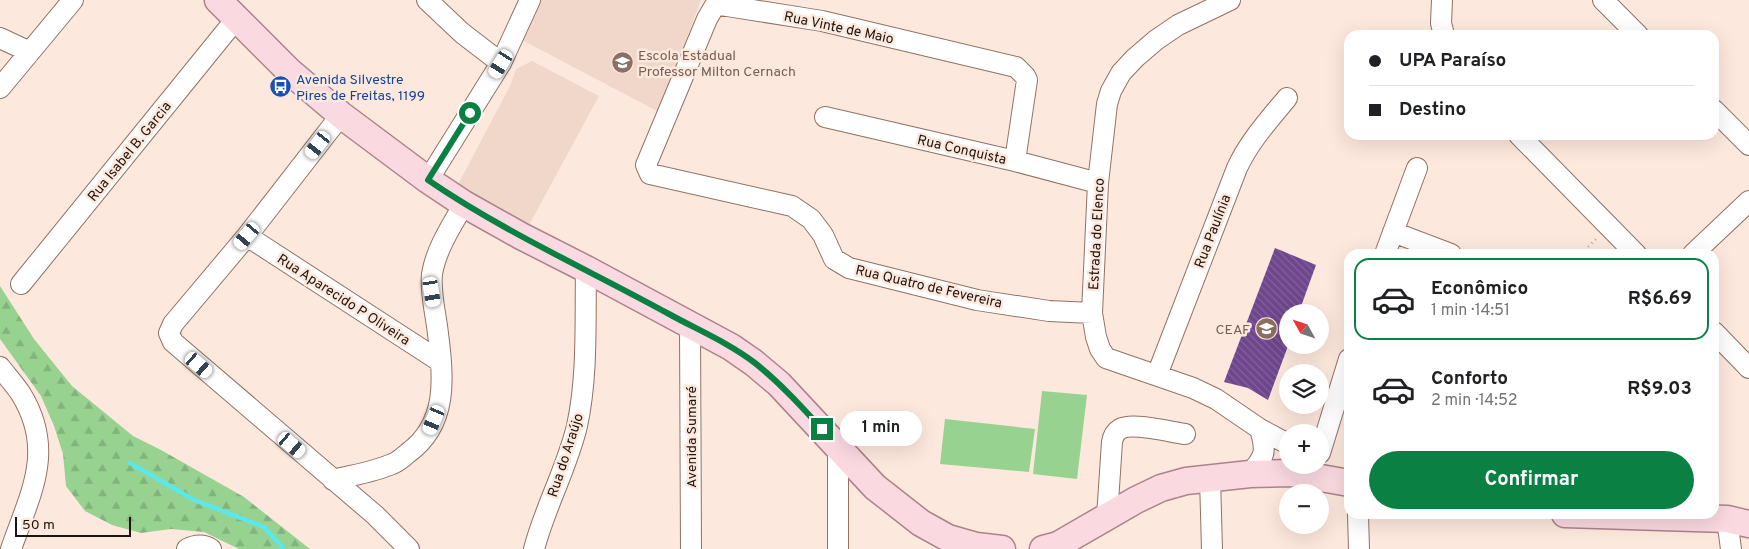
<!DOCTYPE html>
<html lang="pt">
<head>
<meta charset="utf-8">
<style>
	:root { --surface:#fff; --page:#f2f2f2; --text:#202124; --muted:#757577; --line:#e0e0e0; --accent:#0b8043 }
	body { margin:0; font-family:Overpass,sans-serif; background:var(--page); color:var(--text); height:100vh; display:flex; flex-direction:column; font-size:19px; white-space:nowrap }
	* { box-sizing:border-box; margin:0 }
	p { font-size:16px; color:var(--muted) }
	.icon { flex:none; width:28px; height:28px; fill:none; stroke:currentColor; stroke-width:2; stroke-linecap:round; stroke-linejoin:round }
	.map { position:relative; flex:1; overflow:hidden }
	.sheet { position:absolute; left:1344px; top:249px; width:375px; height:270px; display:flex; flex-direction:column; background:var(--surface); border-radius:15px; box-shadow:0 5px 20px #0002 }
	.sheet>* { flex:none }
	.hud { position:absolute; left:1344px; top:30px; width:375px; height:110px; border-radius:15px; box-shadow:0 5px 20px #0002; display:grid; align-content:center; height:110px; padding:0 25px; background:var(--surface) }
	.needle { width:32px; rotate:310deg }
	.controls { position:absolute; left:1279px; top:304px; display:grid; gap:10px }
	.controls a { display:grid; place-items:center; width:50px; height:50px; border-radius:50%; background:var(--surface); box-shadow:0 5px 20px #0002; font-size:25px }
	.scale { position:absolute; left:15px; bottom:12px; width:116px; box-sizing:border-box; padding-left:5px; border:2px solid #20140e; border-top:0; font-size:14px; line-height:18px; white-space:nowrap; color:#20140e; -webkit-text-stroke:4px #fde8dd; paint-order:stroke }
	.end { position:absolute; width:22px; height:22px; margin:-11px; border:6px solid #0b8043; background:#fff; box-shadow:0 0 0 2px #fff }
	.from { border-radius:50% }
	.bubble { position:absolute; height:35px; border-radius:18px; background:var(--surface); box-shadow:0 5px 20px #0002; font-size:16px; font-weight:700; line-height:35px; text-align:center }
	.car { position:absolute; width:15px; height:30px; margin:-15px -8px; border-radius:6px; box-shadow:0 0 4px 1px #0007; background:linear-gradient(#fff 24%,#345 0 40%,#fff 0 76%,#345 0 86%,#fff 0) }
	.hud b { display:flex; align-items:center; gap:18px; height:48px; font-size:19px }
	.hud b+b { border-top:1px solid var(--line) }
	.hud i { width:12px; height:12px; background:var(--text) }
	ul { padding:9px 0 0; list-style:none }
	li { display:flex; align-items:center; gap:15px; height:82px; margin:0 10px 8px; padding:0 15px; border:2px solid transparent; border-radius:15px }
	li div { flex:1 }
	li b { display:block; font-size:19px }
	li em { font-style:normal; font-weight:700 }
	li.on { border-color:var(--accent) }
	li>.icon { width:45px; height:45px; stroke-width:1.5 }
	.cta { display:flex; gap:10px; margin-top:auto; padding:10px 25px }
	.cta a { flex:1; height:58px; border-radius:30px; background:var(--accent); color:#fff; font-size:20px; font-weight:700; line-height:58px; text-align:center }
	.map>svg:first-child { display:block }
	.built { fill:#f0d7ca }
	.forest { fill:url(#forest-firs) }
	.park { fill:#97d291 }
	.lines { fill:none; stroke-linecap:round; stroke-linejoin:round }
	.stream { stroke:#5be8ed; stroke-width:4.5 }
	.building { fill:url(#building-back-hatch) }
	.minor-casing { stroke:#917262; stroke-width:22 }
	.major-casing { stroke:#ab838a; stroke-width:29 }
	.path { stroke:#b9a79d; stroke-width:2.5; stroke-dasharray:1 4; stroke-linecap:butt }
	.minor { stroke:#fff; stroke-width:20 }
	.major { stroke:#fad9e1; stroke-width:26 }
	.route { stroke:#0b8043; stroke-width:6 }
	.labels { text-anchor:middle; stroke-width:5; stroke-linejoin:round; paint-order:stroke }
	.street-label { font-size:14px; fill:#20140e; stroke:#fde8dd }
	.education-label { font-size:14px; fill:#785e54; stroke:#fde8dd; text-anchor:start }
	.transit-label { font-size:14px; fill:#164399; stroke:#fde8dd; text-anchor:start }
</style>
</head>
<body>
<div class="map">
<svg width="1749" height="549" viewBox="0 0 1749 549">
	<defs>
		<pattern id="forest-firs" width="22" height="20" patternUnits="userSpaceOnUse" patternTransform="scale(1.25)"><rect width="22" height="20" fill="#97d291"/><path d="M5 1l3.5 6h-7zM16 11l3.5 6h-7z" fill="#82b37c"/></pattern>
		<pattern id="building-back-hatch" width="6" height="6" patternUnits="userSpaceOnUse" patternTransform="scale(1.25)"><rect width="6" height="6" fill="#6f458d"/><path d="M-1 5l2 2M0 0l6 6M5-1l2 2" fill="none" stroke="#826298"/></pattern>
	</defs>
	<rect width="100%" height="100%" fill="#fde8dd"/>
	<path class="built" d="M540,0H701L659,112L522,40Z
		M532,61L599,96L528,227L453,194L510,86L516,69Z"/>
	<path class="forest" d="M0,286L34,339L72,386L133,436L161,450L244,497L310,549H239L204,532L171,529L141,533L112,525L85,511L66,486L63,454L54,426L41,396L0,339Z"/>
	<path class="park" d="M1042,391L1087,395L1077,479L1033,474Z
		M945,419L1035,429L1029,472L940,464Z"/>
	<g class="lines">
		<path class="stream" d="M130,463L194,500L264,527L284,549"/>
	</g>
	<path class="building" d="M1275,248L1316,265L1299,312H1288V346L1268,400L1248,388L1224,382Z"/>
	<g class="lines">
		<defs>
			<path id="minor" d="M427,0L462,33L501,63
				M1230,0L1178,25L1156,40L1135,58L1121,73L1111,91L1107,104L1098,183L1092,313L1096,337L1100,349L1106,358L1193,388L1216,399L1260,429L1288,444
				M1442,0L1441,23L1444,35
				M1603,0L1638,35
				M0,38L30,52
				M0,88L73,0
				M1714,110L1749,145
				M341,115L247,236L173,324L169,333L173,342L375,515L409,549
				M825,117L1015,161L1098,183
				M1519,135L1636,254
				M1015,161L1027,80L1025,76L1016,67L822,21L721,5L714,7L707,19L646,165L650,174L792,206L811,219L823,235L834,259L849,268L977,300L1049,311L1092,313
				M428,180L501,63L530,0
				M1393,232L1451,254
				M247,236L441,362
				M1385,254L1417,168
				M1693,254L1749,201
				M21,284L236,19
				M690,326L691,549
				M1714,332L1749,368
				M0,367C7,376 15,385 21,394C56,451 30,494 11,549
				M1157,375L1237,168C1249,142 1268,121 1287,98
				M838,446V549
				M1320,453L1349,359
				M1250,474C1265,456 1267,452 1260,429
				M1210,478L1212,549
				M333,480C353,475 374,472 392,464C398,462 403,457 408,453C448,424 444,377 438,334C436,314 430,294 432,274C436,249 452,225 464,204
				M1358,514L1359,549
				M1107,517L1112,442C1113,436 1115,432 1120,429C1133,422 1170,432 1185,434
				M1727,519L1731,549
				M187,549C195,545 203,544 211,549
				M534,549C545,507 567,468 577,426C588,375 585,321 586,269"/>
			<path id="major" d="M218,0L289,71L341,115L428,180L464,204L521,236L586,269L731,347L754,363L779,384L875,487L921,523L948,538L976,546L1002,549
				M1565,514L1727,519L1749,524
				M1043,549L1058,545L1136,500L1161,488L1186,481L1250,474L1293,473L1349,483"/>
		</defs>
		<use href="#minor" class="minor-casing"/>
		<use href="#major" class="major-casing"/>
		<path class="path" d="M1581,254L1596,239"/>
		<use href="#minor" class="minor"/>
		<use href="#major" class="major"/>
	</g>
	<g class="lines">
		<path class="route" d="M470,113L428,180C504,232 589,270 669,314C698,330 729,343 755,363C780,383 801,406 822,429"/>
	</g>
	<defs>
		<symbol id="school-disc" viewBox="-11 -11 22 22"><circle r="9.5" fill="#8d6e63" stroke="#fde8dd"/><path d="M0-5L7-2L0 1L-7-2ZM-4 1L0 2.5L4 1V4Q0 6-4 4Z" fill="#fff"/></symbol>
		<symbol id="bus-disc" viewBox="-11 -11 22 22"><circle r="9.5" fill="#1a4fb4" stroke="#fde8dd"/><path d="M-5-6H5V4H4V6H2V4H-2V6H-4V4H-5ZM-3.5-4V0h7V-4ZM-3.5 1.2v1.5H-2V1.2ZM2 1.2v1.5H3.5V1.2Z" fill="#fff"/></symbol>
	</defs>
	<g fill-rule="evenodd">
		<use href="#school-disc" x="610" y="50" width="25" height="25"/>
		<use href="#bus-disc" x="268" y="74" width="25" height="25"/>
		<use href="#school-disc" x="1254" y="316" width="25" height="25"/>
	</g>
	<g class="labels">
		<g class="street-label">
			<text transform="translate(839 27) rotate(12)" y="5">Rua Vinte de Maio</text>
			<text transform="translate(962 149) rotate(13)" y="5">Rua Conquista</text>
			<text transform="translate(129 151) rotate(-51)" y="5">Rua Isabel B. Garcia</text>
			<text transform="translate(1212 231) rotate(-69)" y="5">Rua Paulínia</text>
			<text transform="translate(1096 234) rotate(-87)" y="5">Estrada do Elenco</text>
			<text transform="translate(929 286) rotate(13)" y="5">Rua Quatro de Fevereira</text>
			<text transform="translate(344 299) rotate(33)" y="5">Rua Aparecido P Oliveira</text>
			<text transform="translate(691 437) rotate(-90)" y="5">Avenida Sumaré</text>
			<text transform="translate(565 455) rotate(-72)" y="5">Rua do Araújo</text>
		</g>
		<g class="education-label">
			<text x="638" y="60">Escola Estadual<tspan x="638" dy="16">Professor Milton Cernach</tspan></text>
			<text x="1250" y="334" text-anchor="end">CEAF</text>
		</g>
		<g class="transit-label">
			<text x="296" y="84">Avenida Silvestre<tspan x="296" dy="16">Pires de Freitas, 1199</tspan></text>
		</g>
	</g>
</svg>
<div class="controls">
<a><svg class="needle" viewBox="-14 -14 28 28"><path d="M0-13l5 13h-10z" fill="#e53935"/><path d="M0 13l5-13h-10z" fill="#757577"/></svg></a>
<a><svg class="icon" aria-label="layers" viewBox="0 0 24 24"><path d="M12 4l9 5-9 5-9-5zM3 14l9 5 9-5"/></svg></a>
<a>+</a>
<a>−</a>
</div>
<div class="scale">50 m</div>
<i class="end from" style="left:470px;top:113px"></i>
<i class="end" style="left:822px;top:429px"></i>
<div class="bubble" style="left:840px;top:411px;width:82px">1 min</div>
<i class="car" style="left:501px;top:64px;rotate:212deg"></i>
<i class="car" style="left:318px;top:145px;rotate:218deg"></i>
<i class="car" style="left:247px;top:236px;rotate:220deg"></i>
<i class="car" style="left:432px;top:292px;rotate:171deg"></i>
<i class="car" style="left:199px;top:365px;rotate:131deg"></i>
<i class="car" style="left:434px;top:420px;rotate:203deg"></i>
<i class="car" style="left:292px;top:445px;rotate:130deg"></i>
<div class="hud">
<b><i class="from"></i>UPA Paraíso</b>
<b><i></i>Destino</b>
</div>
<section class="sheet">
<ul>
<li class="on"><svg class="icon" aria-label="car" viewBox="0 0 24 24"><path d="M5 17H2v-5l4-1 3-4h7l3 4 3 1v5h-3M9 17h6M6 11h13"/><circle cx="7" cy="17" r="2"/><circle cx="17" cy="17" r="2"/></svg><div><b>Econômico</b><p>1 min · 14:51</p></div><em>R$6.69</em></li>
<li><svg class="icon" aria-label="car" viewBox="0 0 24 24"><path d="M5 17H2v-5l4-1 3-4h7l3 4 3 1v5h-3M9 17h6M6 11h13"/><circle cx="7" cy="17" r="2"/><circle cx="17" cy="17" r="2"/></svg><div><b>Conforto</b><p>2 min · 14:52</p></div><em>R$9.03</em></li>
</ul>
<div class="cta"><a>Confirmar</a></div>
</section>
</div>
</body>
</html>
